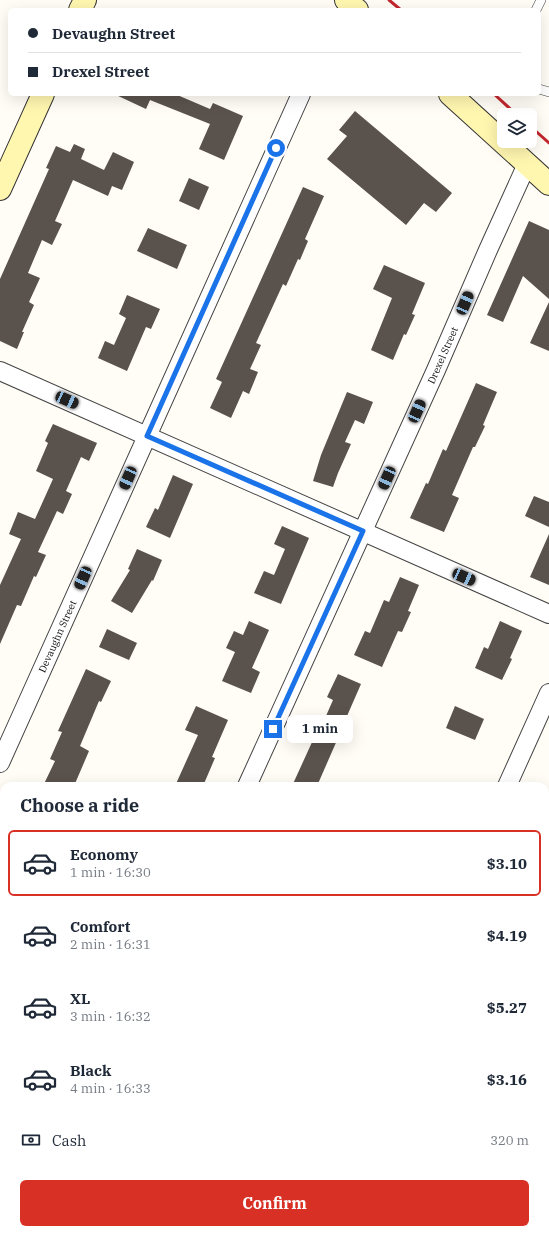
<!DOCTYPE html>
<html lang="en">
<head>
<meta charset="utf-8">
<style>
	:root { --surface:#fff; --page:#f6f6f7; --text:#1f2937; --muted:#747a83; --line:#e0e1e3; --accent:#d93025 }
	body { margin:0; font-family:"IBM Plex Serif",serif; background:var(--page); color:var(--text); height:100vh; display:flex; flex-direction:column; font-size:15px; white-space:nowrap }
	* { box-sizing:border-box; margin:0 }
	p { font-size:13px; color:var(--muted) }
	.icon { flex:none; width:22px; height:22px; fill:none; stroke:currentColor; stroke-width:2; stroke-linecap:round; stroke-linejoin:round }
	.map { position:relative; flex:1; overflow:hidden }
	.drawer { position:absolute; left:0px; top:782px; width:549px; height:452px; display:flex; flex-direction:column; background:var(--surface); border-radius:12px 12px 0 0; box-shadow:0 4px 16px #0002 }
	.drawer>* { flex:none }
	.hud { position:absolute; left:8px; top:8px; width:533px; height:88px; border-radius:6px; box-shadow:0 4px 16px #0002; display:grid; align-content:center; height:88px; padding:0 20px; background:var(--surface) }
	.controls { position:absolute; left:497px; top:108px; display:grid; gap:8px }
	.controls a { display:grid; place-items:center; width:40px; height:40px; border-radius:6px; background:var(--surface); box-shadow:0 4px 16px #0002; font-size:20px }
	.end { position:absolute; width:18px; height:18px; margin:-9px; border:5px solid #1a73e8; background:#fff; box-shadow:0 0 0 2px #fff }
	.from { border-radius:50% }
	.bubble { position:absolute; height:28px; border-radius:6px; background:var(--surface); box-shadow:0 4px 16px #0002; font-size:13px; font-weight:700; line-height:28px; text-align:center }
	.car { position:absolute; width:12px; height:24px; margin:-12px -6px; border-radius:5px; box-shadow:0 0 3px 1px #0007; background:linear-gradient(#222 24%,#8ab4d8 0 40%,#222 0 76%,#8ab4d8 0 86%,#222 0) }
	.hud b { display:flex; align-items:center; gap:14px; height:38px; font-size:15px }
	.hud b+b { border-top:1px solid var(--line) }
	.hud i { width:10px; height:10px; background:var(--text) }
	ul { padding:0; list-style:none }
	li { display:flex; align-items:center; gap:12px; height:66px; margin:0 8px 6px; padding:0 12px; border:2px solid transparent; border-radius:6px }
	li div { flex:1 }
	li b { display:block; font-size:15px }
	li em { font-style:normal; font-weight:700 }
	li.current { border-color:var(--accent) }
	li>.icon { width:36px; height:36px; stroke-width:1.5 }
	h2 { padding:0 20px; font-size:18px; line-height:48px }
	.pay { display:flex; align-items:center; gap:10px; height:44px; padding:0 20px; font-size:15px }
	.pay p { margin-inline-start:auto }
	.primary-button { display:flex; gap:8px; margin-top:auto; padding:8px 20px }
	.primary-button a { flex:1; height:46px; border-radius:6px; background:var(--accent); color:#fff; font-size:16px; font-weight:700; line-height:46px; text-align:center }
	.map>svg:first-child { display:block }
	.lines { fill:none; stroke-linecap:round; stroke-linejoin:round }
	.stream { stroke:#3f96cf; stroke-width:4.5 }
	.building { fill:#5a524d }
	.lane-casing { stroke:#444; stroke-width:10 }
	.street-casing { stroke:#444; stroke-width:20 }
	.secondary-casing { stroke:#333; stroke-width:24 }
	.lane { stroke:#fff; stroke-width:9 }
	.street { stroke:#fff; stroke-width:18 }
	.secondary { stroke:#fff6b0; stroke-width:22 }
	.rail { stroke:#c4262e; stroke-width:3 }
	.route { stroke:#1a73e8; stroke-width:5 }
	.labels { text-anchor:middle; stroke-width:4; stroke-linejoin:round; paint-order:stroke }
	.street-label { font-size:10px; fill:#111; stroke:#fff }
</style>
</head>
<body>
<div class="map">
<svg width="549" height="1234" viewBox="0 0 549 1234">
	<rect width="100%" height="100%" fill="#fffdf5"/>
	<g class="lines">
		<path class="stream" d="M0,885L4,887
			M545,1128L549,1129"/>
	</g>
	<path class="building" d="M114,94H175L210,109L213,103L243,116L224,160L199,149L210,124L150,100L146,109Z
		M355,111L452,193L436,212L424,203L406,225L327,159L347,136L339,130Z
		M74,144L85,149L81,159L104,170L113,152L134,162L122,190L112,186L108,196L73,180L55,221L62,224L52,245L42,240L28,273L40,278L29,302L34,305L22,332H24L17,349L0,341V279L49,169L46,168L56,146L70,152Z
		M189,178L209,187L199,210L179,201Z
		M303,187L324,196L305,239L308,241L300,260L298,259L286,286L283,284L256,343L261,345L250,369L258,372L249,394L243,391L231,418L210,408L222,382L216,379Z
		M529,221L549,230V299L523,276L503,322L487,315Z
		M148,228L187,245L177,269L137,251Z
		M384,265L425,283L412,314L415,315L406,335L404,334L393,360L371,350L392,298L373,289Z
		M127,295L160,309L151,329L146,327L127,371L98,358L105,341L114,345L126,318L119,314Z
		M549,302V351L530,343Z
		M476,383L497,392L483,425L485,426L475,447H473L452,495L459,498L444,532L410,518L426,483L428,484L443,449L446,451Z
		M347,392L373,402L364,424L355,420L345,442L351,444L338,473L333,487L313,481L321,455Z
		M53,424L97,443L89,461L81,457L66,491L72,494L63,514L57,511L38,552L46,555L36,577L34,576L21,606L17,605L0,644V585L21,539L9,534L18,512L35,519L53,479L36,471L48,443L45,441Z
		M173,475L193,484L170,538L146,527L155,508L158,510Z
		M534,496L549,502V527L525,516Z
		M282,526L309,538L281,604L254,593L264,571L274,575L285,549L274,544Z
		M549,534V585L530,577Z
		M137,549L162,560L153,581L152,580L132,613L111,601L130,570L128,569Z
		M400,577L419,585L408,611L411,612L402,632L398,631L382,667L354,655L365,631L370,633L384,600L389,602Z
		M249,621L269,630L252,668L260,672L251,693L222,681L235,652L226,648L234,631L243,635Z
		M500,621L522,631L510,658L512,659L502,680L475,668L484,647L488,649Z
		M107,629L137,643L129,660L99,647Z
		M86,669L111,681L101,702L99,701L80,746L89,751L74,786H43L55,761L50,759L62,732L58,731Z
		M338,674L361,684L347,716L349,717L339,738H338L317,786H292L313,740L315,741L333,700L327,697Z
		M196,706L228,720L212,757L215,758L203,786H175L198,735L185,730Z
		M455,706L484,719L475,740L446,728Z"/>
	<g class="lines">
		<defs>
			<path id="lane" d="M536,10L541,0
				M539,89L549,92"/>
			<g id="street">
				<path d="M0,371L549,614"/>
				<path id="s1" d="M0,763L301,94"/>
				<path id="s2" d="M247,786L436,370L488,250L527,164"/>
				<path d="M507,786L549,693"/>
				<path d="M0,872L4,874"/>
				<path d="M545,1112L549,1114"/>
				<path d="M47,1234L49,1230"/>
				<path d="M305,1234L307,1230"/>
			</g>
			<path id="secondary" d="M346,0L357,10
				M80,10L85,0
				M450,94L549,184
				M0,189L43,94"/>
		</defs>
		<use href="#lane" class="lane-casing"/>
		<use href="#street" class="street-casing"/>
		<use href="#secondary" class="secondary-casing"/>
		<use href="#lane" class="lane"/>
		<use href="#street" class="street"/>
		<use href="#secondary" class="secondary"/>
		<path class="rail" d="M389,0L401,10
			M494,94L517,115
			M530,126L549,143"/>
	</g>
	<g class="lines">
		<path class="route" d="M273,729L363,531L147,436L276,148"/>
	</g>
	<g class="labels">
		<g class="street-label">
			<text dy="4" stroke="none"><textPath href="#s2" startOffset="473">Drexel Street</textPath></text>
			<text dy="4" stroke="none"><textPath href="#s1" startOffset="139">Devaughn Street</textPath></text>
		</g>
	</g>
</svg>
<div class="controls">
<a><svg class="icon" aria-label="layers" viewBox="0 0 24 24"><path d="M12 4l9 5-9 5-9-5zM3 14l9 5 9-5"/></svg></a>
</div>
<i class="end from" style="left:276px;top:148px"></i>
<i class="end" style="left:273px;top:729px"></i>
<div class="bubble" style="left:287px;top:715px;width:66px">1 min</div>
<i class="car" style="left:465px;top:303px;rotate:23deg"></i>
<i class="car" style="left:67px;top:400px;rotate:114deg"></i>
<i class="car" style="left:417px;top:411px;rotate:24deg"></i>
<i class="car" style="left:128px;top:478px;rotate:204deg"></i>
<i class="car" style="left:387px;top:478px;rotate:204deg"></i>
<i class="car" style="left:464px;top:577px;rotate:114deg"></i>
<i class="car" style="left:83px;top:578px;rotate:204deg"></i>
<div class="hud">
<b><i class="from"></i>Devaughn Street</b>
<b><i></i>Drexel Street</b>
</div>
<section class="drawer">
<h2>Choose a ride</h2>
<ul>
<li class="current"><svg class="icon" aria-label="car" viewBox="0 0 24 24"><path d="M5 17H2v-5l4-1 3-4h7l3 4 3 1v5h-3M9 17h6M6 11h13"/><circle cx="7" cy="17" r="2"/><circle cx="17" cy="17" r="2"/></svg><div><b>Economy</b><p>1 min · 16:30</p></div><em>$3.10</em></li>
<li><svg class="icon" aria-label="car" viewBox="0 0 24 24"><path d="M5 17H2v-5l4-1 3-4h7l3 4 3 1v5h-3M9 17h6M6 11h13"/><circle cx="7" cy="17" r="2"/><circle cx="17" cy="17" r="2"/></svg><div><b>Comfort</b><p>2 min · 16:31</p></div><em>$4.19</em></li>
<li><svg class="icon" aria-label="car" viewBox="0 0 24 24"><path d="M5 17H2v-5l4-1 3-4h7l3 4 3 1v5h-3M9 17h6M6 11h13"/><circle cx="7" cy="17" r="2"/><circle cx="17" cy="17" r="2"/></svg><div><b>XL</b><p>3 min · 16:32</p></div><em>$5.27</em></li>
<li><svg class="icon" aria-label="car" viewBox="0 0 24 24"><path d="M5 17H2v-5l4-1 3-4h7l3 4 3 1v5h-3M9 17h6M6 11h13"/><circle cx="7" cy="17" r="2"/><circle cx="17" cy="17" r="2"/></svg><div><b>Black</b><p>4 min · 16:33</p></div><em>$3.16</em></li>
</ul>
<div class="pay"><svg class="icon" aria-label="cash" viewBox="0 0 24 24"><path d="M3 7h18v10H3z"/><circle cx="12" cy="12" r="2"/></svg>Cash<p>320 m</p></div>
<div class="primary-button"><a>Confirm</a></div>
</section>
</div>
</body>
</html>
